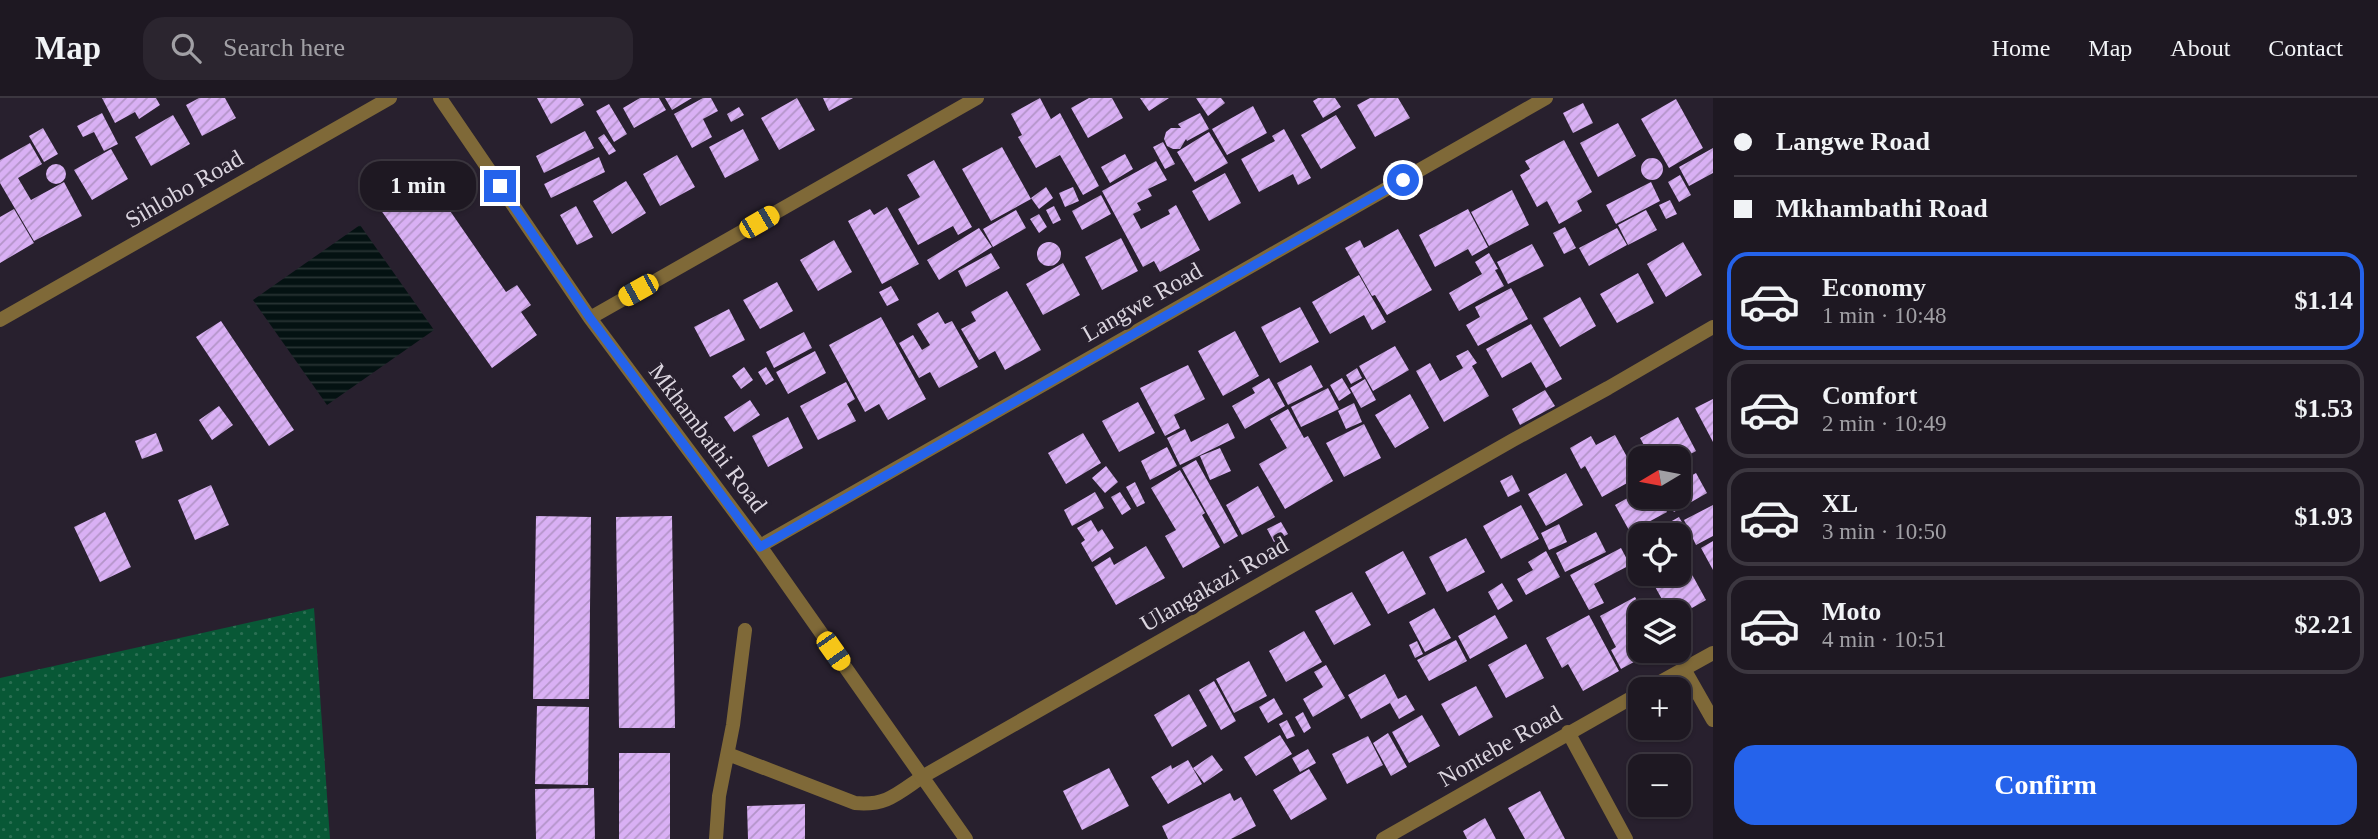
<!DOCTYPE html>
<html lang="en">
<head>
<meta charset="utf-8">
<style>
	:root { --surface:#1e1822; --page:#2b252f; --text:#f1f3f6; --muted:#a1a0a5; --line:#3c3740; --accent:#2563eb }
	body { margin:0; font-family:Georgia,serif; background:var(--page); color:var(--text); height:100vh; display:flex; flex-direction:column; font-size:26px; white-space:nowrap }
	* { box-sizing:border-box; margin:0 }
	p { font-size:23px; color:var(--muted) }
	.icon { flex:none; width:38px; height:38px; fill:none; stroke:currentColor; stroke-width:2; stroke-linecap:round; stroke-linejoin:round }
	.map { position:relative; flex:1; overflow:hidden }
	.details { display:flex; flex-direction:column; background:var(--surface); width:665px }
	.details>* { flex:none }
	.banner { display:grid; align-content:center; height:154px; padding:0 21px; background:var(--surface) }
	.needle { width:46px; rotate:260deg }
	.tools { position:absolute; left:1628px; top:348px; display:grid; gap:14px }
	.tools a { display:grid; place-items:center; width:63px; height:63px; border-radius:14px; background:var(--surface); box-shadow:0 2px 5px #0004,0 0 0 2px var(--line); font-size:35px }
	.end { position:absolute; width:32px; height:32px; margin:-16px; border:9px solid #2563eb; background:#fff; box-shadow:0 0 0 4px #fff }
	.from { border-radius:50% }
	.bubble { position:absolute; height:49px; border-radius:21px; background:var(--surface); box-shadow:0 2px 5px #0004,0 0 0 2px var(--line); font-size:23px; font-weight:700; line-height:49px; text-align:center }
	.car { position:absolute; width:21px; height:42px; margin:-21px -10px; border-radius:9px; box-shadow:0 0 5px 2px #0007; background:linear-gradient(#f5c518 24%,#345 0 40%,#f5c518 0 76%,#345 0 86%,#f5c518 0) }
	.banner b { display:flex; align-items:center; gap:24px; height:66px; font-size:26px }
	.banner b+b { border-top:2px solid var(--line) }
	.banner i { width:18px; height:18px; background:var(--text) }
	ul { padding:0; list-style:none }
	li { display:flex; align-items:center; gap:21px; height:98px; margin:0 14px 10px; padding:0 7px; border:4px solid var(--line); border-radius:21px }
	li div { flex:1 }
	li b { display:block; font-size:26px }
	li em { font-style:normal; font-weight:700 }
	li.current { border-color:var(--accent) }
	li>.icon { width:63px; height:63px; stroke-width:1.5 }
	.primary-button { display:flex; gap:14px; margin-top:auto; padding:14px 21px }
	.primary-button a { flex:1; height:80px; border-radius:21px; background:var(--accent); color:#fff; font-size:28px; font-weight:700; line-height:80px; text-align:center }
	header { display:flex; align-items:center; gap:42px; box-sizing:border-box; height:98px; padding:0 35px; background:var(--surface); border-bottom:2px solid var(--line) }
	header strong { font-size:33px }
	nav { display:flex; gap:38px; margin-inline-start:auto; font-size:24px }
	.search { width:490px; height:63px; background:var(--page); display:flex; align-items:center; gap:18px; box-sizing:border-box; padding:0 24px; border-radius:21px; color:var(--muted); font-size:26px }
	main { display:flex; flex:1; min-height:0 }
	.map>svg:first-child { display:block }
	.grass { fill:url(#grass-dots) }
	.water { fill:url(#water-rules) }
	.building { fill:url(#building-hatch) }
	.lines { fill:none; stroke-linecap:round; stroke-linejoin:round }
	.lane { stroke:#7f6938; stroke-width:14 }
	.street { stroke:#7f6938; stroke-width:14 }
	.route { stroke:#2563eb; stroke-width:9 }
	.labels { text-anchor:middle; stroke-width:7; stroke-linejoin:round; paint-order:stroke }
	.street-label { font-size:24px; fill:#dbd5df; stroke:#28202e }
</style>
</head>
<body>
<header>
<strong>Map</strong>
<div class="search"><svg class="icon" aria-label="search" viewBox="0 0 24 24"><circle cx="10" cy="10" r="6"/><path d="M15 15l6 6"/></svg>Search here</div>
<nav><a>Home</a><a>Map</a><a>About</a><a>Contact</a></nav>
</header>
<main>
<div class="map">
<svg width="1713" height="741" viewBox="0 0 1713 741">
	<defs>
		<pattern id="grass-dots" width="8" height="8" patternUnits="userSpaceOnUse" patternTransform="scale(1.75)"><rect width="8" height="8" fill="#085836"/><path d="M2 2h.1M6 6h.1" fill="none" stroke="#2b6f53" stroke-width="1.8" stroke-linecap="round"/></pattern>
		<pattern id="water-rules" width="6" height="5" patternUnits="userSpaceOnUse" patternTransform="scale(1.75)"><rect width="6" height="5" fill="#041212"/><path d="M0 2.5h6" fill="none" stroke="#283434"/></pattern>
		<pattern id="building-hatch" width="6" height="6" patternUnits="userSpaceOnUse" patternTransform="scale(1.75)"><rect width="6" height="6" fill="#d9b0f4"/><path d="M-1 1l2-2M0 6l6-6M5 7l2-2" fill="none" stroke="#b394c8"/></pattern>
	</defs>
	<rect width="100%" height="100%" fill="#28202e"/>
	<path class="grass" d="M314,510L330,741H0V580Z"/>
	<path class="water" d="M360,127L434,232L327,307L253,202Z"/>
	<path class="building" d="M102,0H156L160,7L139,21L135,14L115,25Z
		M199,0H225L236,20L202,38L186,7Z
		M537,0H580L584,7L551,26Z
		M640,0H659L666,12L634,30L623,10Z
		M665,0H692L672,12Z
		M703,0H711L718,13L703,21L712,39L692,50L674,16Z
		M797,0L815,32L779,52L761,20Z
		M823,0H853L829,13Z
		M1040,0L1051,21L1060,15L1099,88L1083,97L1060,57L1036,70L1018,39L1022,37L1011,16Z
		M1089,0H1112L1123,20L1088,40L1071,10Z
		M1140,0H1169L1149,13Z
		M1196,0H1221L1225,5L1208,18Z
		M1318,0H1335L1341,9L1323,20L1313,3Z
		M1370,0H1398L1410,20L1375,39L1357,7Z
		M1676,1L1703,50L1669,70L1641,21Z
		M1583,5L1593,25L1573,35L1563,15Z
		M609,6L627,36L614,44L596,13Z
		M1253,8L1267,35L1227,57L1212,31Z
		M739,9L744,17L731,24L727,16Z
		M102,15L118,46L104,53L94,34L83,39L77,28Z
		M1200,15L1209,31L1187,43L1186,41L1180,51H1173L1167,48L1164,41L1166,34L1171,30H1181L1178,26Z
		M173,17L190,46L151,68L135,39Z
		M1336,17L1356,50L1321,71L1301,37Z
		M1618,25L1636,58L1598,79L1580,45Z
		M43,30L58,56L44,64L29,38Z
		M743,31L759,62L725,80L709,49Z
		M1284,31L1311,80L1298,87L1293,76L1259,94L1241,61L1275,43L1272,38Z
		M585,33L594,50L544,75L536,58Z
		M1209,34L1228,65L1195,84L1177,54Z
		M604,36L616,53L609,57L598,40Z
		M1564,42L1592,94L1577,103L1582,113L1559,126L1547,103L1537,109L1520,77L1530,71L1525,63Z
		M1163,44L1175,66L1165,71L1153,49Z
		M30,45L42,66L18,80L31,102L64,84L82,118L34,143L0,85V62Z
		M1002,49L1031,101L991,123L962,71Z
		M1713,50V75L1689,88L1679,69Z
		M111,51L128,81L92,102L74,72Z
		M1125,56L1133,71L1110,85L1101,69Z
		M677,57L695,89L660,108L643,76Z
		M599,59L605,74L551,100L544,86Z
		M1641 71a11 11 0 1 1 22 0a11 11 0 1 1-22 0Z
		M934,62L972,129L958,137L953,128L918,147L898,111L920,99L907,77Z
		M1156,63L1167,82L1148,91L1152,98L1137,105L1141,112L1133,116L1141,131L1170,116L1168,112L1176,107L1200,152L1160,174L1154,163L1143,169L1102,93Z
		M417,65L506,194L517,187L531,207L521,214L537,237L492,270L371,98Z
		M46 76a10 10 0 1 1 20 0a10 10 0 1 1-20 0Z
		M1225,75L1241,105L1209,123L1192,93Z
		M1680,77L1691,97L1679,104L1668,84Z
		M626,83L646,115L612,136L593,103Z
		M1651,84L1660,103L1616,126L1606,107Z
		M1046,89L1053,100L1039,111L1031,100Z
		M1073,89L1079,103L1065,109L1059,95Z
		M1512,92L1529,127L1489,148L1471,114Z
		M1101,97L1111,116L1082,132L1072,113Z
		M1670,102L1677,116L1666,121L1659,107Z
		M576,108L593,139L577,147L560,117Z
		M1054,108L1061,122L1053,126L1046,112Z
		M887,109L919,166L882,186L848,123L870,111L874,117Z
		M14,111L34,145L0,165V119Z
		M1468,111L1488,149L1472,158L1468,151L1435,169L1419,137Z
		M1016,112L1026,130L993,149L983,131Z
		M1646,112L1657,132L1628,147L1618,127Z
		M1039,116L1047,129L1039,135L1030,121Z
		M1565,129L1576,150L1564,156L1553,135Z
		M979,130L992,149L939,182L927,162Z
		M1617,130L1627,147L1589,168L1579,150Z
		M1398,131L1432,192L1387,217L1375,197L1372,198L1345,150L1360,142L1364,150Z
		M1121,140L1138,173L1102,192L1085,159Z
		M834,142L852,174L818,193L800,162Z
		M1683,144L1702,177L1666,199L1647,166Z
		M1037 156a12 12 0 1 1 24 0a12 12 0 1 1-24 0Z
		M1532,146L1544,168L1508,186L1497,164Z
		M991,155L1000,170L966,189L958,173Z
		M1489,155L1498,171L1495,172L1504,188L1459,213L1449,195L1482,176L1475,164Z
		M1063,165L1080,197L1043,217L1026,186Z
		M1638,175L1654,205L1617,225L1600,196Z
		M1359,177L1386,224L1372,232L1364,217L1330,236L1312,204Z
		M777,184L793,213L760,231L743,202Z
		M891,188L899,202L887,208L879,194Z
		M1511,190L1528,221L1478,248L1466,227L1480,219L1475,209Z
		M1007,193L1041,252L1005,272L995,253L979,262L961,231L976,223L971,214Z
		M1580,199L1596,228L1560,249L1543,220Z
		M1300,209L1319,244L1280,265L1261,229Z
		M729,211L745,242L710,259L694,229Z
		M938,214L945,226L952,223L978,269L939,290L930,274L919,280L899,245L913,237L922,252L930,247L917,226Z
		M881,219L926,301L888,322L879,306L865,314L829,247Z
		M221,223L294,332L269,348L196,239Z
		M1531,226L1562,281L1546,290L1531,264L1502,280L1486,251Z
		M1235,233L1259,278L1223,298L1198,253Z
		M804,234L812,250L774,270L766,254Z
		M1395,248L1409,272L1373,293L1359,268Z
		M1468,252L1477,265L1472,268L1489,298L1444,324L1416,273L1430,265L1440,283L1463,270L1456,258Z
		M815,253L826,275L788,296L776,274Z
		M1188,267L1205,301L1174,317L1180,330L1165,338L1140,290Z
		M1311,267L1323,289L1288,307L1277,285Z
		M744,269L753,282L741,291L732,278Z
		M766,269L774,282L766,287L758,274Z
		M1357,270L1362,280L1351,286L1346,277Z
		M1269,280L1285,308L1245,331L1232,308L1255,295L1252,290Z
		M1342,280L1351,295L1339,303L1330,287Z
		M1365,281L1376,302L1361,310L1350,290Z
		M846,284L855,301L847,306L856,323L818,342L800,308Z
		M1328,290L1339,311L1301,329L1291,309Z
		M1545,292L1555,308L1520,327L1512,311Z
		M1410,296L1429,330L1395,350L1375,317Z
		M1713,301V344L1695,310Z
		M750,302L760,317L734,334L724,319Z
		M1138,304L1155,335L1119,354L1102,323Z
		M1354,305L1362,324L1346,331L1338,313Z
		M219,308L233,327L212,342L199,322Z
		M1288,311L1304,340L1308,338L1333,383L1285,411L1259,366L1287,350L1270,321Z
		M788,319L803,350L768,369L752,338Z
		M1678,319L1696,353L1678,363V360H1651L1640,340Z
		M1228,325L1235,340L1180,367L1167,340L1185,331L1191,344Z
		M1364,326L1381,360L1344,379L1326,345Z
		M156,335L163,353L142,361L135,343Z
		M1083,335L1101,365L1066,386L1048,355Z
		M1615,337L1638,379L1602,399L1585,368L1581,371L1570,350L1591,338L1596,347Z
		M1167,349L1177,368L1150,382L1141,363Z
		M1220,350L1231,373L1210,382L1200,358Z
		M1196,362L1238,438L1224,446L1182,370Z
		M1106,368L1118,384L1105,395L1092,380Z
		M1180,372L1205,415L1202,417L1220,449L1183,470L1165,438L1176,432L1151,390Z
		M1566,375L1583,407L1546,428L1528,396Z
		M1696,375L1707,395L1674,414L1665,399H1678V385Z
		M1512,377L1520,393L1508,399L1500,383Z
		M1135,384L1145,405L1137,409L1126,389Z
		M211,387L229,427L195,442L178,402Z
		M1258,388L1275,419L1242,437L1226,407Z
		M1640,393V399H1664L1659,402L1667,414L1630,434L1615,407Z
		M1095,394L1104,410L1072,428L1064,412Z
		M1120,394L1131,411L1122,417L1111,399Z
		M1521,407L1539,441L1501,461L1483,428Z
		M1713,407V438L1696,447L1684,422Z
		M105,414L131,469L100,484L74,429Z
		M536,418L591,419L589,601H533Z
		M672,418L675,630H619L616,419Z
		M1679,419L1688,435L1678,441V438H1645Z
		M1091,422L1098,434L1102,431L1114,450L1092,464L1081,445L1085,442L1077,430Z
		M1281,424L1288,436L1274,444L1267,431Z
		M1559,426L1567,444L1549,452L1541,435Z
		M1596,434L1606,454L1565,474L1556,455Z
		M1466,440L1485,474L1447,494L1429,459Z
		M1713,443V472L1701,450Z
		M1146,448L1165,480L1116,507L1094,469L1110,459L1114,467Z
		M1621,450L1630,467L1594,486L1604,505L1589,512L1570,477Z
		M1678,451L1706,502L1678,518V514H1669L1648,476H1678Z
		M1403,453L1426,496L1388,516L1365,474Z
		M1546,453L1560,479L1526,497L1517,481L1533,472L1528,464Z
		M1502,485L1513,503L1498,512L1488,494Z
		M1352,494L1371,527L1334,547L1315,513Z
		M1635,499L1644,514H1640V553H1654L1621,571L1611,552L1616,549L1600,518Z
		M1434,510L1451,540L1425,554L1409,524Z
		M1495,517L1508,540L1470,561L1458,538Z
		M1589,517L1619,573L1583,593L1568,566L1562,570L1546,540Z
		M1304,533L1322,564L1286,584L1269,553Z
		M1456,542L1467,563L1429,583L1417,562Z
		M1417,543L1423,556L1415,560L1409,547Z
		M1526,546L1544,580L1506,600L1488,567Z
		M1249,563L1267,598L1234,615L1216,581Z
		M1326,567L1345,600L1313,619L1303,601L1323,589L1314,574Z
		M1385,576L1398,601L1406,597L1415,612L1399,621L1390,605L1361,621L1348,597Z
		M1214,583L1236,623L1221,632L1199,592Z
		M1476,588L1493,619L1459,638L1441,606Z
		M1189,596L1207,628L1172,649L1154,617Z
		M1274,600L1283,616L1268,625L1259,609Z
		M537,608L589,609L588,687L535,686Z
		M1303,614L1311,630L1304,635L1295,619Z
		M1422,617L1440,648L1409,665L1392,634Z
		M1287,622L1295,638L1287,641L1279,626Z
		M1388,635L1407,669L1391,678L1373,645Z
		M1280,637L1292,656L1256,678L1244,659Z
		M1368,638L1383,667L1347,686L1332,656Z
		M1308,651L1316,665L1300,674L1292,660Z
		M619,655H670V741H619Z
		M1212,657L1223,672L1204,685L1193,670Z
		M1188,662L1202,686L1168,706L1151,679L1171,667L1172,671Z
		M1109,670L1129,708L1082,732L1063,693Z
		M1309,671L1327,701L1291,722L1273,692Z
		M594,690L595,741H536L535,691Z
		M1540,693L1565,741H1525L1508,710Z
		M1230,695L1234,703L1241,699L1256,728L1231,741H1168L1162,728Z
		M805,706V741H748L747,708Z
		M1485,720L1496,741H1467L1463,733Z"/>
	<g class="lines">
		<path class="lane" d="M1684,571L1713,622
			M728,656L855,705C886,708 897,696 922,679
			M716,741L719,698L733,627L745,532"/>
		<path class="street" d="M440,0L590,220L760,448L966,741
			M590,220L977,0
			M0,222L390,0
			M760,448L1546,0
			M1646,592L1713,555
			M1568,634L1626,741
			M922,679L1513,342L1608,290L1713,229
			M1383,741L1640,595"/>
	</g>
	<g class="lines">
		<path class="route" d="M500,88L590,220L760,449L1403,82"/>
	</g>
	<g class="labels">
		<g class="street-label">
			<text transform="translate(184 91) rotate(-30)" y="8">Sihlobo Road</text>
			<text transform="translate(1142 204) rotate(-30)" y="8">Langwe Road</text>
			<text transform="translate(708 340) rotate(53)" y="8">Mkhambathi Road</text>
			<text transform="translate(1214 486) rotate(-30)" y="8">Ulangakazi Road</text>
			<text transform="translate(1500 648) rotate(-30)" y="8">Nontebe Road</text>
		</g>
	</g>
</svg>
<div class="tools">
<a><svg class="needle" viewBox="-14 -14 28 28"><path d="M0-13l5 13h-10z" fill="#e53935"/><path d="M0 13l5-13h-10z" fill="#a1a0a5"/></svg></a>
<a><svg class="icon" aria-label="locate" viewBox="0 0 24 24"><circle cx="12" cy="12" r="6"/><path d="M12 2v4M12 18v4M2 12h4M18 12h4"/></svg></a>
<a><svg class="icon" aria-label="layers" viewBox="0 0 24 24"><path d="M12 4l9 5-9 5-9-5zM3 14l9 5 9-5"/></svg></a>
<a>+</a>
<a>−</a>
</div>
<i class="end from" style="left:1403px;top:82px"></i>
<i class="end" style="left:500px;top:88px"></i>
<div class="bubble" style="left:360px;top:63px;width:116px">1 min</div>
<i class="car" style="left:759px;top:124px;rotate:60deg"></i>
<i class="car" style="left:638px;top:192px;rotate:241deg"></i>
<i class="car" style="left:833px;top:553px;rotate:145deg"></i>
</div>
<section class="details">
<div class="banner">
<b><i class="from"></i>Langwe Road</b>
<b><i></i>Mkhambathi Road</b>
</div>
<ul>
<li class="current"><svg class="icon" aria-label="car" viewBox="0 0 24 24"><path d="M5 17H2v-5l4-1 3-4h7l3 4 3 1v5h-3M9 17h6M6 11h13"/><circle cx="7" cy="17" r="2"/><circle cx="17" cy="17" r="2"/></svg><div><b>Economy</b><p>1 min · 10:48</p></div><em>$1.14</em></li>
<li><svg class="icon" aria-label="car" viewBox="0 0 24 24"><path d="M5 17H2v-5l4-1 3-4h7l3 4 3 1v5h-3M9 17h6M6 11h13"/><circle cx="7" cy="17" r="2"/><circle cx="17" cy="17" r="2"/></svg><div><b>Comfort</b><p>2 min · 10:49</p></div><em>$1.53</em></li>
<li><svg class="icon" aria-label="car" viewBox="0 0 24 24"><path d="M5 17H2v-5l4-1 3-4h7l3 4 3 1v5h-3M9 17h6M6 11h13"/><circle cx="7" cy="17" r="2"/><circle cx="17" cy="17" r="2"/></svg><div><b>XL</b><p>3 min · 10:50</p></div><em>$1.93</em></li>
<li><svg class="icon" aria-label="car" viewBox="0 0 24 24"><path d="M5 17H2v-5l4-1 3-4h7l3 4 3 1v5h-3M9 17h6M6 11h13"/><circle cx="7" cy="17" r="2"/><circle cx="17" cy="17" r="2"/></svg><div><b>Moto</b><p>4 min · 10:51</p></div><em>$2.21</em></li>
</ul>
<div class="primary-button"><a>Confirm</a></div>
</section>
</main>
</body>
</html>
